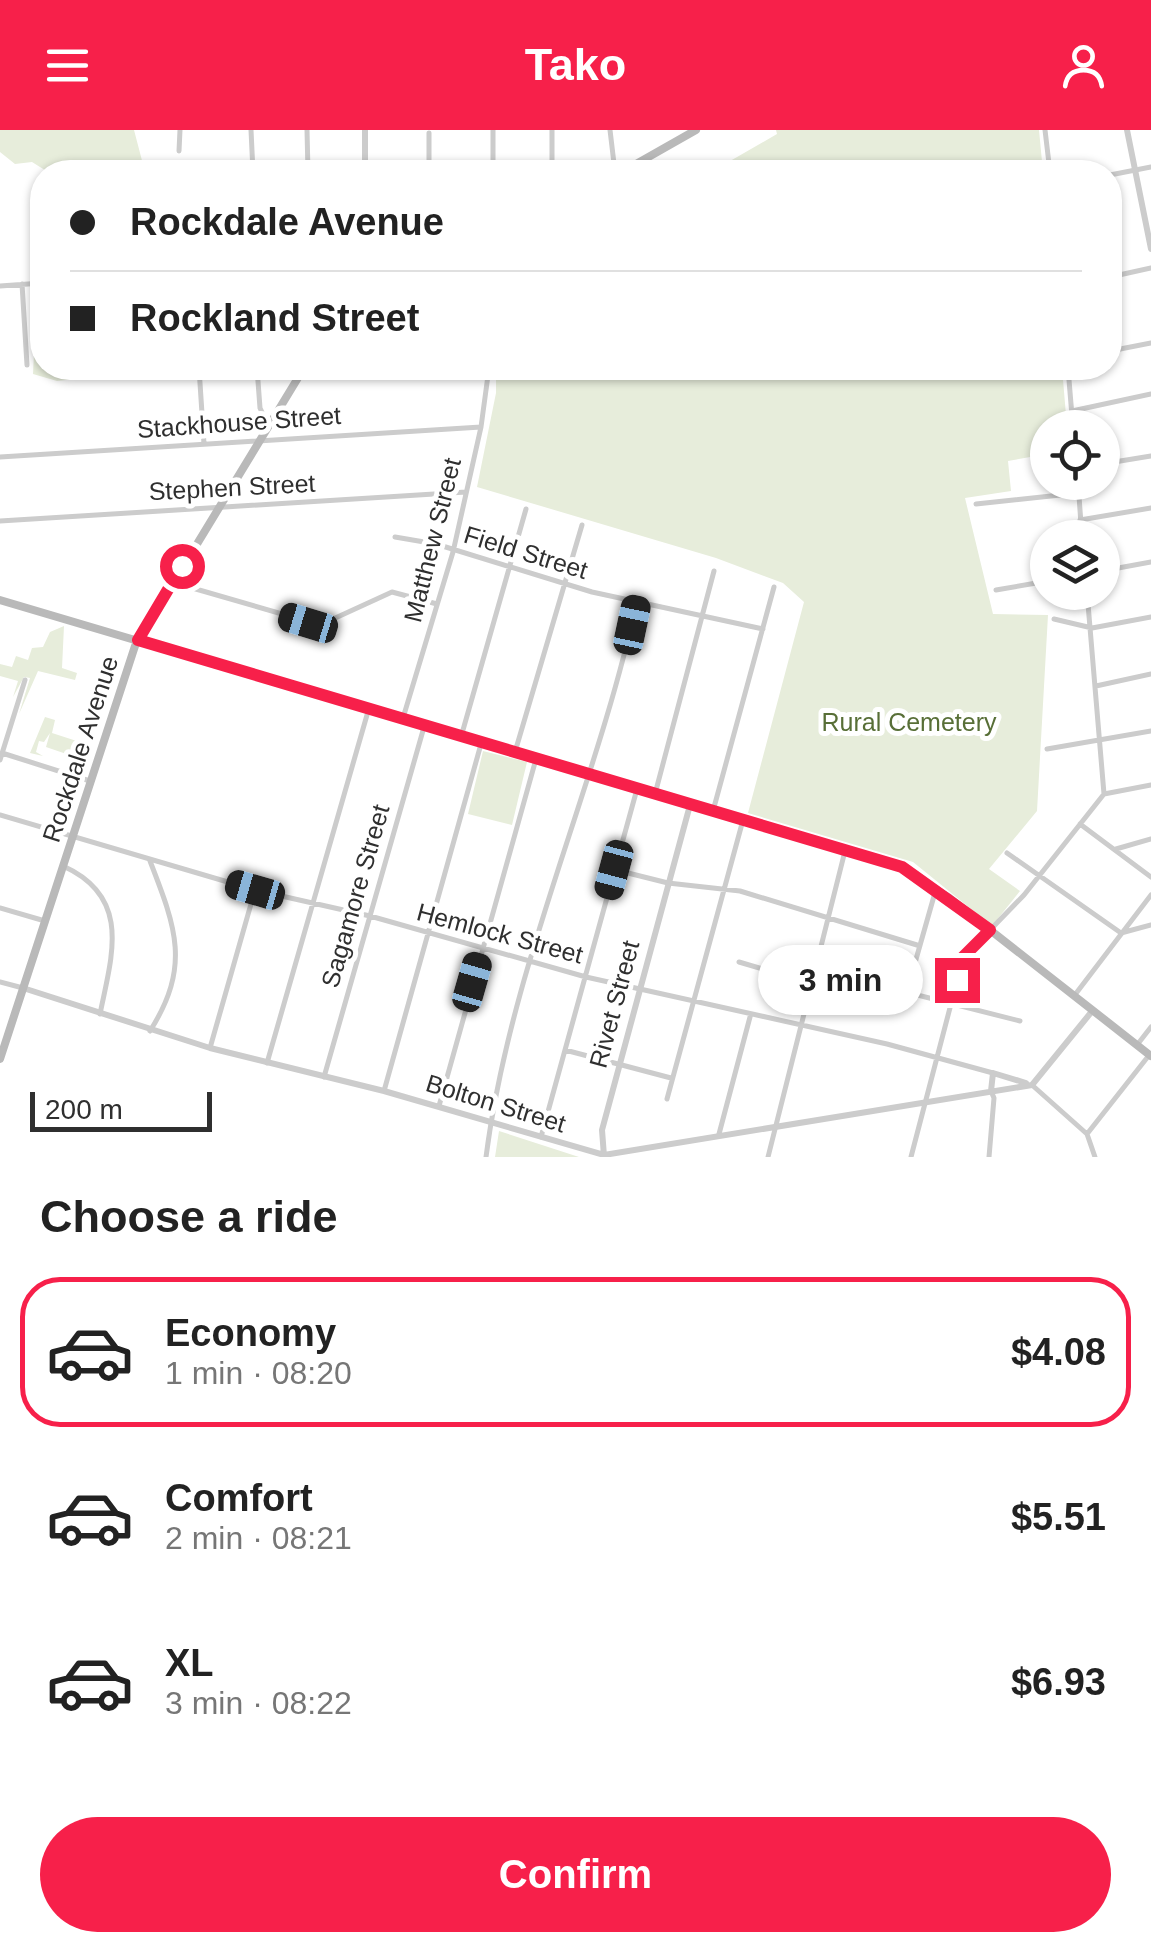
<!DOCTYPE html>
<html lang="en">
<head>
<meta charset="utf-8">
<style>
	:root { --surface:#fff; --page:#f2f2f2; --text:#222; --muted:#767676; --line:#e0e0e0; --accent:#f7204a }
	body { margin:0; font-family:Helvetica,sans-serif; background:var(--page); color:var(--text); height:100vh; display:flex; flex-direction:column; font-size:38px; white-space:nowrap }
	* { box-sizing:border-box; margin:0 }
	p { font-size:32px; color:var(--muted) }
	.icon { flex:none; width:55px; height:55px; fill:none; stroke:currentColor; stroke-width:2; stroke-linecap:round; stroke-linejoin:round }
	.map { position:relative; height:1027px; overflow:hidden }
	.sheet { display:flex; flex-direction:column; background:var(--surface); flex:1 }
	.sheet>* { flex:none }
	.top-card { position:absolute; left:30px; top:30px; width:1092px; height:220px; border-radius:40px; box-shadow:0 2px 8px #0004; display:grid; align-content:center; height:220px; padding:0 40px; background:var(--surface) }
	.fabs { position:absolute; left:1030px; top:280px; display:grid; gap:20px }
	.fabs a { display:grid; place-items:center; width:90px; height:90px; border-radius:50%; background:var(--surface); box-shadow:0 2px 8px #0004; font-size:50px }
	.scale { position:absolute; left:30px; bottom:25px; width:182px; box-sizing:border-box; padding-left:10px; border:5px solid #2f2f2f; border-top:0; font-size:28px; line-height:35px; white-space:nowrap; color:#2f2f2f; -webkit-text-stroke:8px #fff; paint-order:stroke }
	.end { position:absolute; width:45px; height:45px; margin:-22px; border:12px solid #f7204a; background:#fff; box-shadow:0 0 0 5px #fff }
	.from { border-radius:50% }
	.bubble { position:absolute; height:70px; border-radius:35px; background:var(--surface); box-shadow:0 2px 8px #0004; font-size:32px; font-weight:700; line-height:70px; text-align:center }
	.car { position:absolute; width:30px; height:60px; margin:-30px -15px; border-radius:12px; box-shadow:0 0 8px 2px #0007; background:linear-gradient(#222 24%,#8ab4d8 0 40%,#222 0 76%,#8ab4d8 0 86%,#222 0) }
	.top-card b { display:flex; align-items:center; gap:35px; height:95px; font-size:38px }
	.top-card b+b { border-top:2px solid var(--line) }
	.top-card i { width:25px; height:25px; background:var(--text) }
	ul { padding:0; list-style:none }
	li { display:flex; align-items:center; gap:30px; height:150px; margin:0 20px 15px; padding:0 20px; border:5px solid transparent; border-radius:40px }
	li div { flex:1 }
	li b { display:block; font-size:38px }
	li em { font-style:normal; font-weight:700 }
	li.on { border-color:var(--accent) }
	li>.icon { width:90px; height:90px; stroke-width:1.5 }
	h2 { padding:0 40px; font-size:45px; line-height:120px }
	.button { display:flex; gap:20px; margin-top:auto; padding:20px 40px }
	.button a { flex:1; height:115px; border-radius:60px; background:var(--accent); color:#fff; font-size:40px; font-weight:700; line-height:115px; text-align:center }
	header { display:flex; justify-content:space-between; align-items:center; height:130px; padding:0 40px; background:var(--accent); color:#fff; font-size:45px; font-weight:700 }
	.map>svg:first-child { display:block }
	.green { fill:#e7eddb }
	.lines { fill:none; stroke-linecap:round; stroke-linejoin:round }
	.minor { stroke:#ccc; stroke-width:5 }
	.tertiary { stroke:#ccc; stroke-width:6 }
	.secondary { stroke:#b9b9b9; stroke-width:8 }
	.route { stroke:#f7204a; stroke-width:12 }
	.labels { text-anchor:middle; stroke-width:10; stroke-linejoin:round; paint-order:stroke }
	.street-label { font-size:25px; fill:#2f2f2f; stroke:#fff }
	.park-label { font-size:25px; fill:#586f37; stroke:#fff }
</style>
</head>
<body>
<header><svg class="icon" aria-label="menu" viewBox="0 0 24 24"><path d="M4 6h16M4 12h16M4 18h16"/></svg>Tako<svg class="icon" aria-label="person" viewBox="0 0 24 24"><circle cx="12" cy="8" r="4"/><path d="M4 21q1-7 8-7t8 7"/></svg></header>
<div class="map">
<svg width="1151" height="1027" viewBox="0 0 1151 1027">
	<rect width="100%" height="100%" fill="#fff"/>
	<path class="green" d="M0,0H134L145,42H48L32,32L15,34L0,22Z
		M776,0H1039L1043,42H711L777,4Z
		M42,168V238H123L121,244L57,251L33,244L36,182Z
		M496,238H1062L1067,297L1048,298L1047,324L1008,331L1011,361L965,368L993,484L1048,485L1037,681L989,739L1020,761L992,796L913,732L748,683L804,472L783,453L716,428L477,357L496,263Z
		M64,496L62,538L77,543L75,550L38,541L19,584L30,548L24,547L13,567L18,551L0,546V534L12,537L16,526L28,530L32,518L43,517L50,502Z
		M45,587L55,590L52,603L89,615L87,623L86,616L75,612L73,618L85,626L81,640V629L46,617L50,603L44,612L39,611L36,622L43,626L30,623Z
		M483,621L527,632L512,695L468,684Z
		M499,1001L579,1027H495Z"/>
	<g class="lines">
		<path class="minor" d="M251,0L253,42
			M307,0L308,42
			M493,0V42
			M552,0V42
			M610,0L615,42
			M1045,0L1050,42
			M429,3V42
			M179,21L180,0
			M1110,45L1151,37
			M1110,147L1151,138
			M22,154L27,235
			M0,156L42,153
			M1110,221L1151,213
			M199,238L204,314
			M257,238L260,278L268,295
			M307,238H342
			M1068,238L1073,298
			M1072,281L1151,264
			M0,327L481,297
			M1102,334L1151,326
			M1078,352L1082,408
			M976,374L1079,363
			M1080,390L1151,378
			M0,391L466,362
			M395,407L436,414L592,462L763,499
			M1102,441L1151,432
			M175,453L320,495L392,462L437,474
			M996,460L1048,451
			M1087,462L1104,664
			M1054,489L1092,498L1151,487
			M1096,556L1151,544
			M403,588L453,422L481,297L489,238
			M461,607L526,379
			M1047,619L1151,601
			M515,622L582,395
			M2,623L90,651
			M0,630L25,550
			M655,664L714,441
			M713,681L774,457
			M0,685L255,760L370,786L586,847L887,914L993,943
			M1080,694L1151,747
			M1116,719L1151,709
			M1007,723L1121,803L1151,795
			M150,731C176,798 191,836 150,901
			M63,736C132,767 112,825 100,884
			M616,740L668,753L740,761L917,815
			M0,778L45,791
			M739,832L838,861L882,856L1020,891
			M0,852L23,858
			M907,861L936,759
			M1074,866L1151,765
			M1137,915L1151,897
			M210,918L255,760
			M565,920L671,948
			M267,933L369,578
			M324,947L424,597
			M1032,955L1087,1004L1095,1027
			M384,961L481,614
			M667,969L743,690
			M439,976L536,629
			M719,1004L750,887
			M1087,1004L1150,924
			M541,1007L637,659
			M486,1027C511,835 596,659 637,471
			M768,1027L845,721
			M911,1027L963,828L1024,765L1104,664L1151,655
			M989,1027L994,968L991,961"/>
		<path class="tertiary" d="M1127,0L1151,119
			M365,42V0
			M23,858L210,918L384,961L604,1025L1032,955L1093,880
			M991,961L993,943L1026,953
			M604,1026L602,1000L690,675"/>
		<path class="secondary" d="M622,42L696,0
			M0,470L901,737L948,767L1151,926
			M0,929L135,516L304,238"/>
	</g>
	<g class="lines">
		<path class="route" d="M182,436L138,510L902,737L990,800L962,828L957,850"/>
	</g>
	<g class="labels">
		<g class="street-label">
			<text transform="translate(239 292) rotate(-4)" y="9">Stackhouse Street</text>
			<text transform="translate(232 357) rotate(-3)" y="9">Stephen Street</text>
			<text transform="translate(432 410) rotate(-76)" y="9">Matthew Street</text>
			<text transform="translate(526 422) rotate(17)" y="9">Field Street</text>
			<text transform="translate(80 619) rotate(-72)" y="9">Rockdale Avenue</text>
			<text transform="translate(355 766) rotate(-74)" y="9">Sagamore Street</text>
			<text transform="translate(500 803) rotate(15)" y="9">Hemlock Street</text>
			<text transform="translate(614 874) rotate(-75)" y="9">Rivet Street</text>
			<text transform="translate(496 973) rotate(17)" y="9">Bolton Street</text>
		</g>
		<g class="park-label">
			<text x="909" y="601">Rural Cemetery</text>
		</g>
	</g>
</svg>
<div class="fabs">
<a><svg class="icon" aria-label="locate" viewBox="0 0 24 24"><circle cx="12" cy="12" r="6"/><path d="M12 2v4M12 18v4M2 12h4M18 12h4"/></svg></a>
<a><svg class="icon" aria-label="layers" viewBox="0 0 24 24"><path d="M12 4l9 5-9 5-9-5zM3 14l9 5 9-5"/></svg></a>
</div>
<div class="scale">200 m</div>
<i class="end from" style="left:182px;top:436px"></i>
<i class="end" style="left:957px;top:850px"></i>
<div class="bubble" style="left:758px;top:815px;width:165px">3 min</div>
<i class="car" style="left:308px;top:493px;rotate:287deg"></i>
<i class="car" style="left:632px;top:495px;rotate:12deg"></i>
<i class="car" style="left:614px;top:740px;rotate:195deg"></i>
<i class="car" style="left:255px;top:760px;rotate:286deg"></i>
<i class="car" style="left:472px;top:852px;rotate:16deg"></i>
<div class="top-card">
<b><i class="from"></i>Rockdale Avenue</b>
<b><i></i>Rockland Street</b>
</div>
</div>
<section class="sheet">
<h2>Choose a ride</h2>
<ul>
<li class="on"><svg class="icon" aria-label="car" viewBox="0 0 24 24"><path d="M5 17H2v-5l4-1 3-4h7l3 4 3 1v5h-3M9 17h6M6 11h13"/><circle cx="7" cy="17" r="2"/><circle cx="17" cy="17" r="2"/></svg><div><b>Economy</b><p>1 min · 08:20</p></div><em>$4.08</em></li>
<li><svg class="icon" aria-label="car" viewBox="0 0 24 24"><path d="M5 17H2v-5l4-1 3-4h7l3 4 3 1v5h-3M9 17h6M6 11h13"/><circle cx="7" cy="17" r="2"/><circle cx="17" cy="17" r="2"/></svg><div><b>Comfort</b><p>2 min · 08:21</p></div><em>$5.51</em></li>
<li><svg class="icon" aria-label="car" viewBox="0 0 24 24"><path d="M5 17H2v-5l4-1 3-4h7l3 4 3 1v5h-3M9 17h6M6 11h13"/><circle cx="7" cy="17" r="2"/><circle cx="17" cy="17" r="2"/></svg><div><b>XL</b><p>3 min · 08:22</p></div><em>$6.93</em></li>
</ul>
<div class="button"><a>Confirm</a></div>
</section>
</body>
</html>
